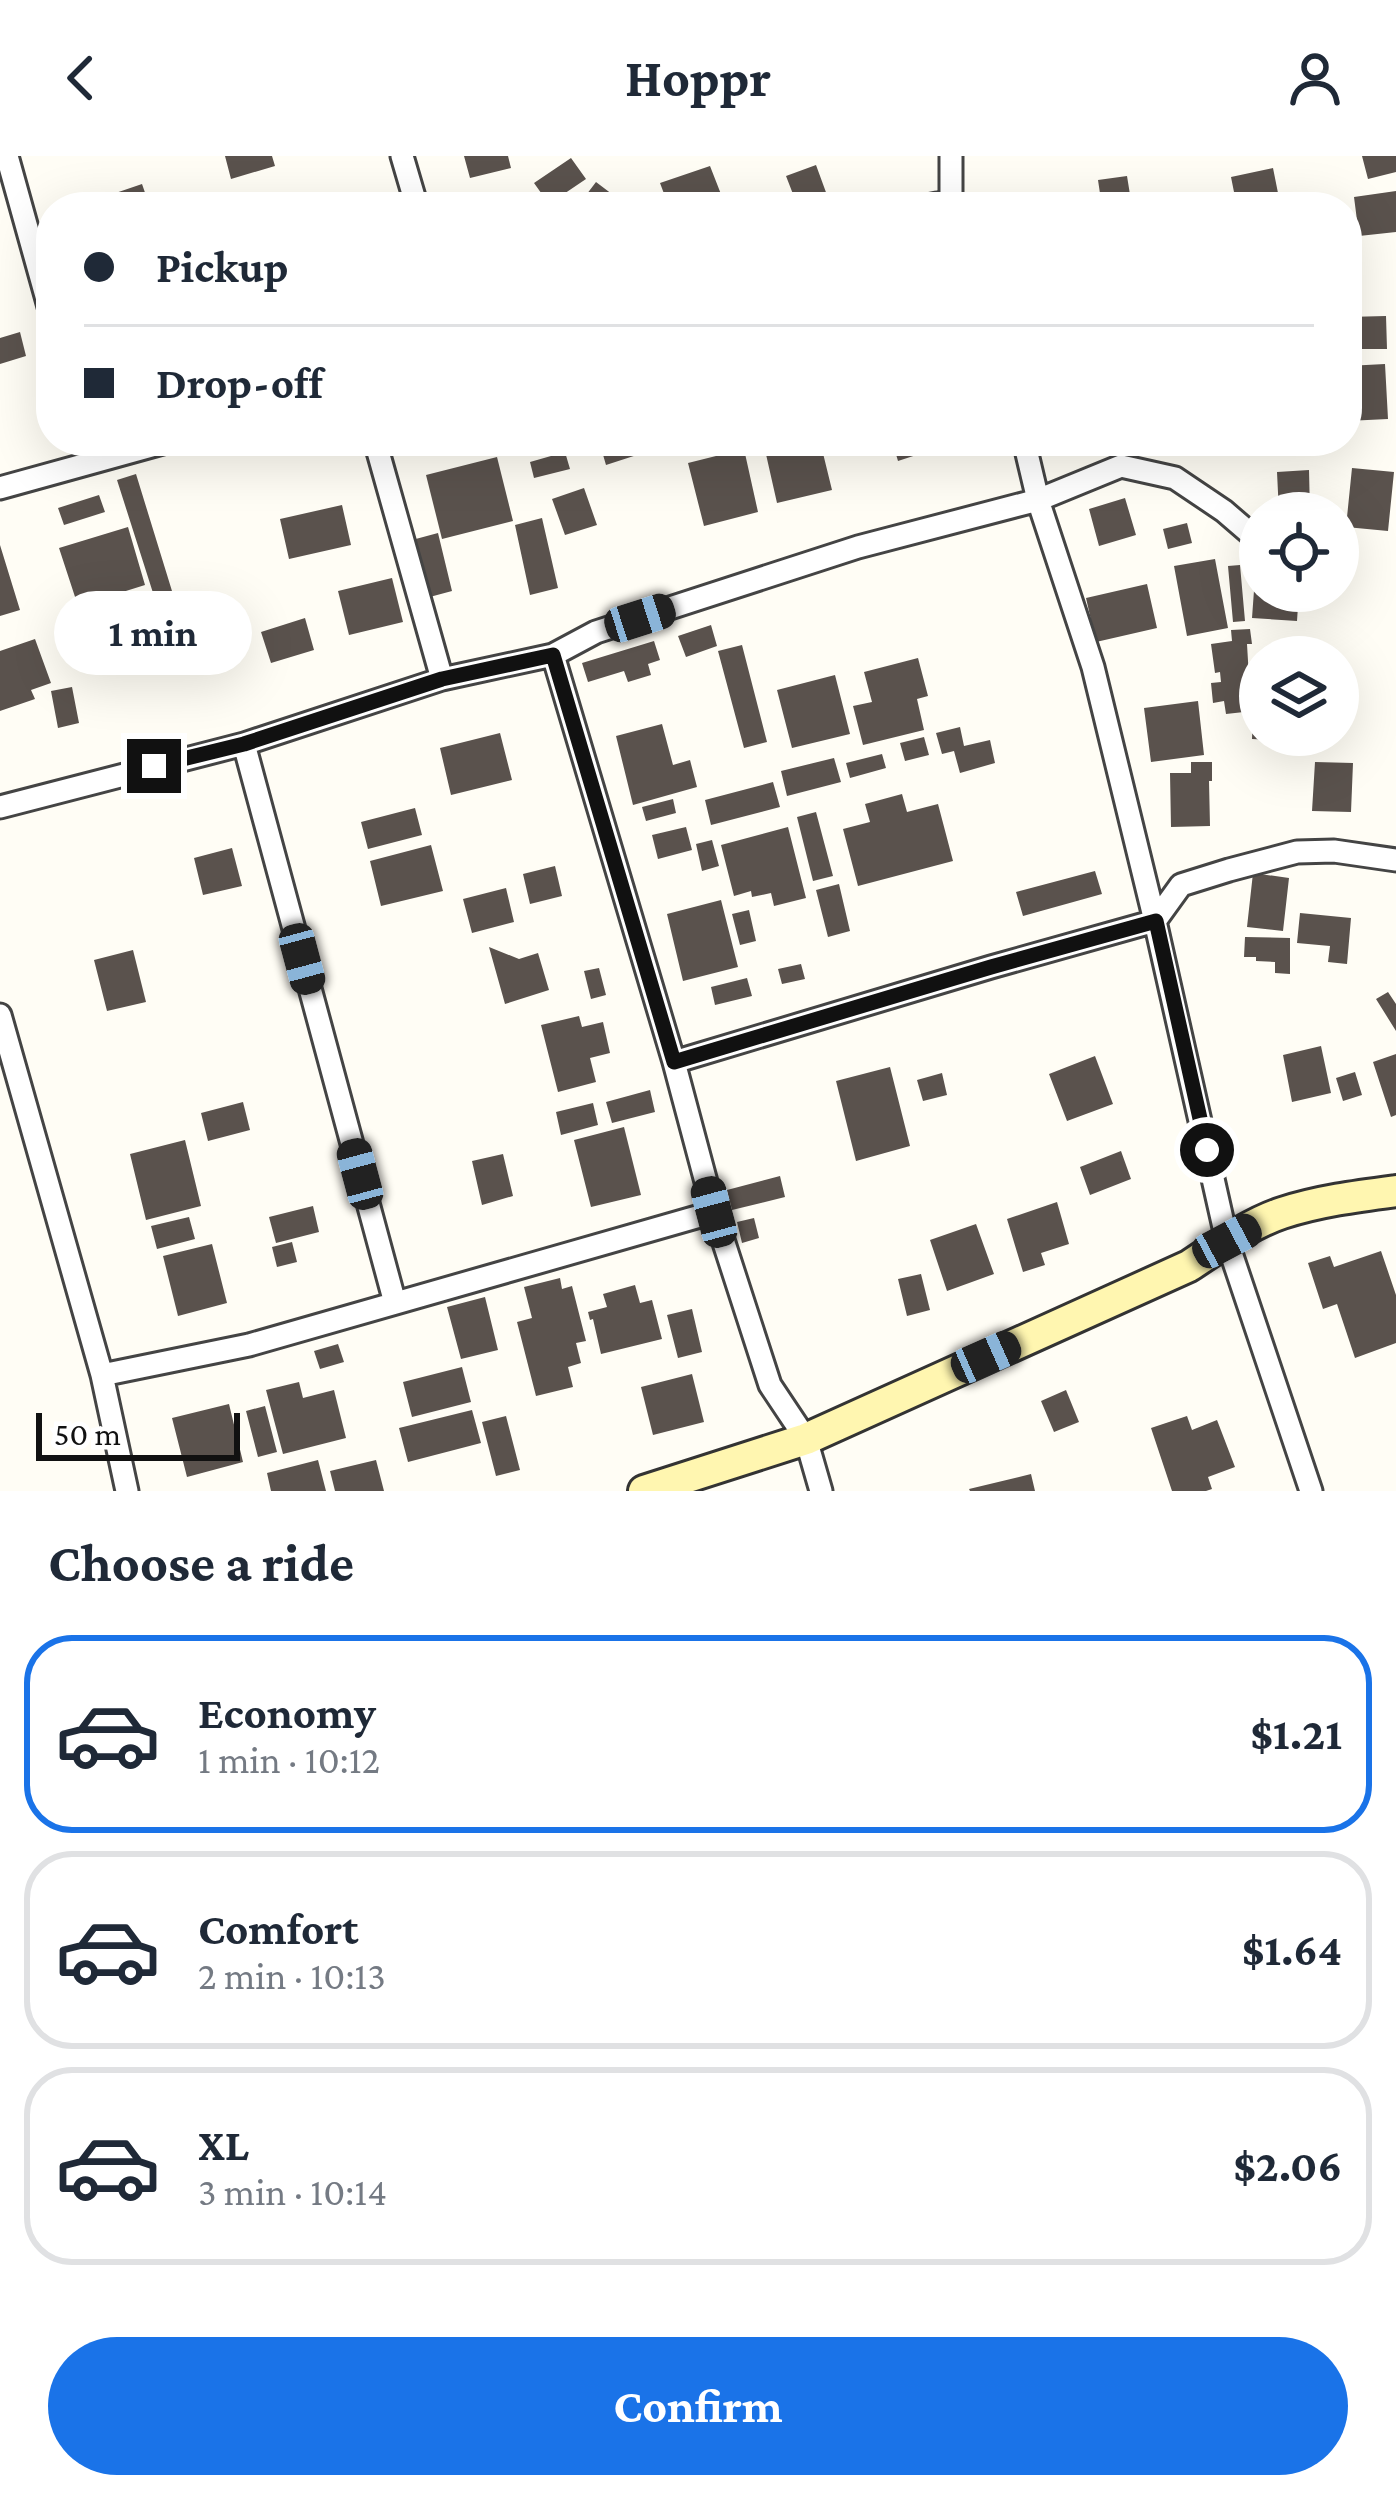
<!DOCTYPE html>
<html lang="en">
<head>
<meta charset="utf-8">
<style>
	:root { --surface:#fff; --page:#f6f6f7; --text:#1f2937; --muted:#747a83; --line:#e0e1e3; --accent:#1a73e8 }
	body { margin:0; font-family:"Crimson Pro",serif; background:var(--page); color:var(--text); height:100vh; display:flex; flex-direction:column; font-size:45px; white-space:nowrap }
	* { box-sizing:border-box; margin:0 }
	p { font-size:39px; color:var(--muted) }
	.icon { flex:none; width:66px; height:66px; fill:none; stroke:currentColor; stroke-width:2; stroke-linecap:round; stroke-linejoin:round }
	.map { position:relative; height:1335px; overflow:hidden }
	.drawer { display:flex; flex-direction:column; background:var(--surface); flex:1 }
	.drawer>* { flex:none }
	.banner { position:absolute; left:36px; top:36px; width:1326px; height:264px; border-radius:48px; box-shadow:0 12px 48px #0002; display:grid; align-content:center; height:264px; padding:0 48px; background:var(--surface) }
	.buttons { position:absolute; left:1239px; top:336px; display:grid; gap:24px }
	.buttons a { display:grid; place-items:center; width:120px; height:120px; border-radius:50%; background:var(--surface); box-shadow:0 12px 48px #0002; font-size:60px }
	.scale { position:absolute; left:36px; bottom:30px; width:204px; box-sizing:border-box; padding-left:12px; border:6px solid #111; border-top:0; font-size:33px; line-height:42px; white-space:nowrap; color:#111; -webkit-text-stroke:9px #fff; paint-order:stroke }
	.end { position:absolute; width:54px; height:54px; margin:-27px; border:15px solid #111; background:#fff; box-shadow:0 0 0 6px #fff }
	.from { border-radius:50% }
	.bubble { position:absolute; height:84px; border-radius:42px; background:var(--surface); box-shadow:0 12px 48px #0002; font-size:39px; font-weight:700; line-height:84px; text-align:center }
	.car { position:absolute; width:36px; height:72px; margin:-36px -18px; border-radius:15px; box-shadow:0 0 9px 3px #0007; background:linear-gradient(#222 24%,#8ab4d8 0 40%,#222 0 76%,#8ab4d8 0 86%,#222 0) }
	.banner b { display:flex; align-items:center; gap:42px; height:114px; font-size:45px }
	.banner b+b { border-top:3px solid var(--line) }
	.banner i { width:30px; height:30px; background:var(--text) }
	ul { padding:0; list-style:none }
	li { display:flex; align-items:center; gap:36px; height:198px; margin:0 24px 18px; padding:0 24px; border:6px solid var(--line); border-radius:48px }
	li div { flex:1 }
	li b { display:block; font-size:45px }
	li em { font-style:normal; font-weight:700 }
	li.on { border-color:var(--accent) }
	li>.icon { width:108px; height:108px; stroke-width:1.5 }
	h2 { padding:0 48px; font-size:54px; line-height:144px }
	.button { display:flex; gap:24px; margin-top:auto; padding:24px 48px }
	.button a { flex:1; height:138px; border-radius:72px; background:var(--accent); color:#fff; font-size:48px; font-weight:700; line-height:138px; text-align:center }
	header { display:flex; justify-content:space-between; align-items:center; height:156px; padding:0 48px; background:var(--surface); font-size:54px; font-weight:700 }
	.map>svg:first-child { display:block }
	.building { fill:#5a524d }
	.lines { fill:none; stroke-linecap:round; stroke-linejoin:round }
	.minor-casing { stroke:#444; stroke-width:27 }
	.secondary-casing { stroke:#333; stroke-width:36 }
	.minor { stroke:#fff; stroke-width:21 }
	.secondary { stroke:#fff6b0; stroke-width:30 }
	.route { stroke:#111; stroke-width:15 }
</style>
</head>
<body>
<header><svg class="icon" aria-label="back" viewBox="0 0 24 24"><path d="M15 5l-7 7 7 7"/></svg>Hoppr<svg class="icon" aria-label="person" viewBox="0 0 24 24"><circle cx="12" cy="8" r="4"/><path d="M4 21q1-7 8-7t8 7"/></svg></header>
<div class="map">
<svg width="1396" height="1335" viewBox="0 0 1396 1335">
	<rect width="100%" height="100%" fill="#fffdf5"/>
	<path class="building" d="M225,0H272L275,10L231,23Z
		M464,0H508L511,12L470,22Z
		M1362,0H1396V16L1368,23Z
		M571,2L586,23L549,48L534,27Z
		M816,9L831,50L798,51L786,20Z
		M710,10L726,51H669L660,27Z
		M1273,12L1279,42L1237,51L1231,21Z
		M1127,20L1132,51H1102L1098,24Z
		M596,26L629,51H577Z
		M142,28L150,51H101L98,43Z
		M1396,35V76L1359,80L1354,41Z
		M1386,160L1387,193H1347V161Z
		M20,176L26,200L0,208V182Z
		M1385,208L1388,263L1347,265V210Z
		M599,285H639L643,297L606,309Z
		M763,285H820L832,334L777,347Z
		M892,285H955L956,286L898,305Z
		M744,293L758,356L704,370L688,307Z
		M565,296L570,313L534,322L530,306Z
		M497,301L513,365L442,383L426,319Z
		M1352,312L1394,316L1388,375L1346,371Z
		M1309,314L1310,357H1279L1277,316Z
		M136,318L172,435L154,440L117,324Z
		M584,332L597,369L565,379L552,343Z
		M99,339L105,356L64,369L58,352Z
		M1125,342L1136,379L1099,390L1089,353Z
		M342,349L351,389L289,403L280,363Z
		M542,362L558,432L530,439L515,369Z
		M1187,367L1192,387L1168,393L1163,373Z
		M128,371L145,429L78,450L59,392Z
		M438,377L452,435L426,442L412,384Z
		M0,389L20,454L0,460Z
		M1215,403L1228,472L1187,480L1174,410Z
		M1256,407L1260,408V435H1299L1297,465L1252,462Z
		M1240,409L1245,465L1233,466L1228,410Z
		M392,422L403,466L349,479L338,435Z
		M1147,428L1157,472L1096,486L1086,442Z
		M129,459L144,501L99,517L84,475Z
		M305,462L314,494L271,507L261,476Z
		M711,469L717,490L686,501L678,480Z
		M1250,473L1252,488H1247L1249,522H1252L1255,541L1251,542L1253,555L1226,558L1224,545L1213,547L1211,527L1221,526L1220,516L1215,517L1211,488L1232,485L1231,474Z
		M35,483L51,527L31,534L35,543L0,555V495Z
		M654,485L660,504L648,508L651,519L628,526L624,515L588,526L582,507Z
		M742,489L767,586L744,592L718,495Z
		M918,502L928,540L917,543L924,574L863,589L853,550L872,546L864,516Z
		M835,519L850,578L792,592L777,534Z
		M72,531L79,567L58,572L51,535Z
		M1198,545L1204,599L1151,606L1144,552Z
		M1253,555L1260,556V579H1294L1293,585L1252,583Z
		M662,568L673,609L690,604L697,631L633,649L616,580Z
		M960,571L964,590L990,584L995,607L960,617L954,595L942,598L936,577Z
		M500,577L512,624L451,639L440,592Z
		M924,581L929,599L905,605L900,587Z
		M882,598L886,612L850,622L846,607Z
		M834,602L841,626L787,640L781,615Z
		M1191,606H1212V625H1209L1210,670L1171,671L1170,617H1191Z
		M1315,606L1353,607L1351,656L1312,655Z
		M773,626L780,651L711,669L705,644Z
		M902,638L907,656L938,648L953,705L858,730L843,673L870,666L865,648Z
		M673,643L676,657L646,665L642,651Z
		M415,652L422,679L368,693L361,666Z
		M816,656L833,720L813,725L797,661Z
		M686,671L692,694L658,703L652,679Z
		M788,671L806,742L774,750L771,737L752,741L751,735L734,740L721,689Z
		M712,684L719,710L702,715L696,688Z
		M431,689L443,735L381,750L370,705Z
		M232,692L242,730L203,739L194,702Z
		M555,710L562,740L530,748L523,718Z
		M1095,715L1102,738L1023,760L1016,736Z
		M1253,717L1289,722L1283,775L1247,771Z
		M839,728L850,775L828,781L816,734Z
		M506,732L514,766L472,777L463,743Z
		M721,744L738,811L683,825L667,758Z
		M749,754L756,785L740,789L732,758Z
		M1300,757L1351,762L1347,808L1328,806L1330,790L1297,787Z
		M1245,781L1290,782V818L1275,817V806L1256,805V801H1244Z
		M489,791L519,803L538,797L549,834L505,848Z
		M133,794L146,846L107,855L94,804Z
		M801,808L805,823L782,828L778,813Z
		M599,812L606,839L591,843L584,815Z
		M747,822L752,840L715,849L711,831Z
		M1388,836L1396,848V875L1376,843Z
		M579,860L582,871L603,866L610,897L590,902L596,926L558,936L541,869Z
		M1321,890L1331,937L1292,946L1283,899Z
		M1396,898V959L1391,961L1373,906Z
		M1095,900L1113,948L1067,965L1049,918Z
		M890,911L910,990L856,1005L836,925Z
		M1355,916L1362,939L1343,945L1336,922Z
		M942,917L947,939L923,945L917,924Z
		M650,934L655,956L612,967L606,946Z
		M243,946L250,974L208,985L201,957Z
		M593,947L598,969L561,979L556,956Z
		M624,971L641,1039L591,1051L574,984Z
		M185,984L201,1050L146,1064L130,998Z
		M1121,995L1131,1023L1090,1039L1080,1011Z
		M503,998L513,1040L482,1049L472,1005Z
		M780,1020L785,1041L732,1054L727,1034Z
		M1057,1046L1069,1088L1041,1097L1045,1109L1023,1116L1007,1063Z
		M313,1050L319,1076L276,1087L269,1061Z
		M189,1061L195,1083L157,1093L151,1070Z
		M754,1062L759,1082L742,1087L737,1066Z
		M976,1068L994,1118L947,1135L930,1084Z
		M292,1086L297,1106L277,1111L272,1091Z
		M212,1088L227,1147L178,1160L163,1100Z
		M1381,1095L1396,1139V1187L1355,1202L1337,1148L1323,1153L1308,1107L1330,1100L1334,1111Z
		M921,1118L930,1154L907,1160L898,1123Z
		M560,1122L562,1133L572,1130L586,1185L576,1187L581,1207L568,1211L573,1231L536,1240L517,1166L532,1162L524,1131Z
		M635,1129L640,1147L652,1144L662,1183L601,1198L593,1163L590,1164L588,1156L607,1151L603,1138Z
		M485,1141L498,1194L461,1203L447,1151Z
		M692,1153L702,1196L678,1202L667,1159Z
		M338,1188L344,1206L320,1213L314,1195Z
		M462,1211L471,1246L412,1261L403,1226Z
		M692,1218L704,1266L653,1279L641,1231Z
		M299,1226L303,1242L334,1234L346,1282L283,1298L266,1234Z
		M1066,1234L1079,1266L1054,1276L1041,1245Z
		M229,1248L243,1306L187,1321L172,1262Z
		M265,1250L277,1296L258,1301L246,1255Z
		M472,1254L481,1287L408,1306L399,1272Z
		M506,1260L520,1314L496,1320L482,1266Z
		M1187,1260L1192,1274L1217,1264L1235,1311L1208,1321L1212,1333L1206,1335H1172L1151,1272Z
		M318,1304L326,1335H271L267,1317Z
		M376,1304L384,1335H335L330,1315Z
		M1031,1318L1035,1335H970L969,1333Z"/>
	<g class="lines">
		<defs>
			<path id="minor" d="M7,0L51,158
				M402,0L417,51
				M951,0V49
				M922,51L937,48L954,51
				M375,285L442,523
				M1024,285L1038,344L1093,511L1155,765L1227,1085L1311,1335
				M0,332L170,285
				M553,499L674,906L714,1056L770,1229L806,1283L821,1335
				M244,588L395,1147
				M0,651L244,588L442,523L553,499L596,476L858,391L1038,344L1121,310L1175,322L1224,355L1260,386
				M0,859L102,1219L127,1335
				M674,906L991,811L1155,765L1181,729L1229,714L1297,696L1334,695L1396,704
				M102,1219L249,1189L714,1056"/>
			<path id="secondary" d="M644,1335L806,1283L1189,1110C1218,1091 1249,1068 1282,1057C1319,1045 1358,1040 1396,1035"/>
		</defs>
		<use href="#minor" class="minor-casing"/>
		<use href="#secondary" class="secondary-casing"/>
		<use href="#minor" class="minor"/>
		<use href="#secondary" class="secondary"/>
	</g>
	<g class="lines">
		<path class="route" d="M154,610L244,588L442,523L553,499L674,906L991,811L1156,765L1207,994"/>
	</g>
</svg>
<div class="buttons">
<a><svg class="icon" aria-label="locate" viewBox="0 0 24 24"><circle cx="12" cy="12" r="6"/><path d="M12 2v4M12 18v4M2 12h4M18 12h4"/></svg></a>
<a><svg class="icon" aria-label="layers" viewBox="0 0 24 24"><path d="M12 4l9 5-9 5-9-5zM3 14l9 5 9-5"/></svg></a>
</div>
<div class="scale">50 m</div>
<i class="end from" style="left:1207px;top:994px"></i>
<i class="end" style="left:154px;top:610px"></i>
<div class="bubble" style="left:54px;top:435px;width:198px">1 min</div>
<i class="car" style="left:640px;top:462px;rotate:72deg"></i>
<i class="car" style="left:302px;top:803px;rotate:165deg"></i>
<i class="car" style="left:360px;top:1018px;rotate:345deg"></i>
<i class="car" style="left:714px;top:1056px;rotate:345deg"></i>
<i class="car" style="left:1227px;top:1085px;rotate:62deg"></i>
<i class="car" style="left:986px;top:1201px;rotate:66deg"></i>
<div class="banner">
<b><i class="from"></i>Pickup</b>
<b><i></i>Drop-off</b>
</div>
</div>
<section class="drawer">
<h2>Choose a ride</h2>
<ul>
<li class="on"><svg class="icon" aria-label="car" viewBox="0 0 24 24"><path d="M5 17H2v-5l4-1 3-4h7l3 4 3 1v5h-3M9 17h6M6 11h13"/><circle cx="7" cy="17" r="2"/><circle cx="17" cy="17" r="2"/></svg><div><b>Economy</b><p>1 min · 10:12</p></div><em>$1.21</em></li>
<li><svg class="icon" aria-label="car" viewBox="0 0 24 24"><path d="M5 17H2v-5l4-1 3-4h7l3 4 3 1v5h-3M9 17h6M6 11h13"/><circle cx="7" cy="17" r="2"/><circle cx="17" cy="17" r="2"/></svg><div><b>Comfort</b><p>2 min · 10:13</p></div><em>$1.64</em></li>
<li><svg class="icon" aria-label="car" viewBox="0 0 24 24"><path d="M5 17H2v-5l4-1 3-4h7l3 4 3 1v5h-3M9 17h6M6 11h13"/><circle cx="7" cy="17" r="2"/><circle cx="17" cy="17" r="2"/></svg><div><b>XL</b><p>3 min · 10:14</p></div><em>$2.06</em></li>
</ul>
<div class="button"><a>Confirm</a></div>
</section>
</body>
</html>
